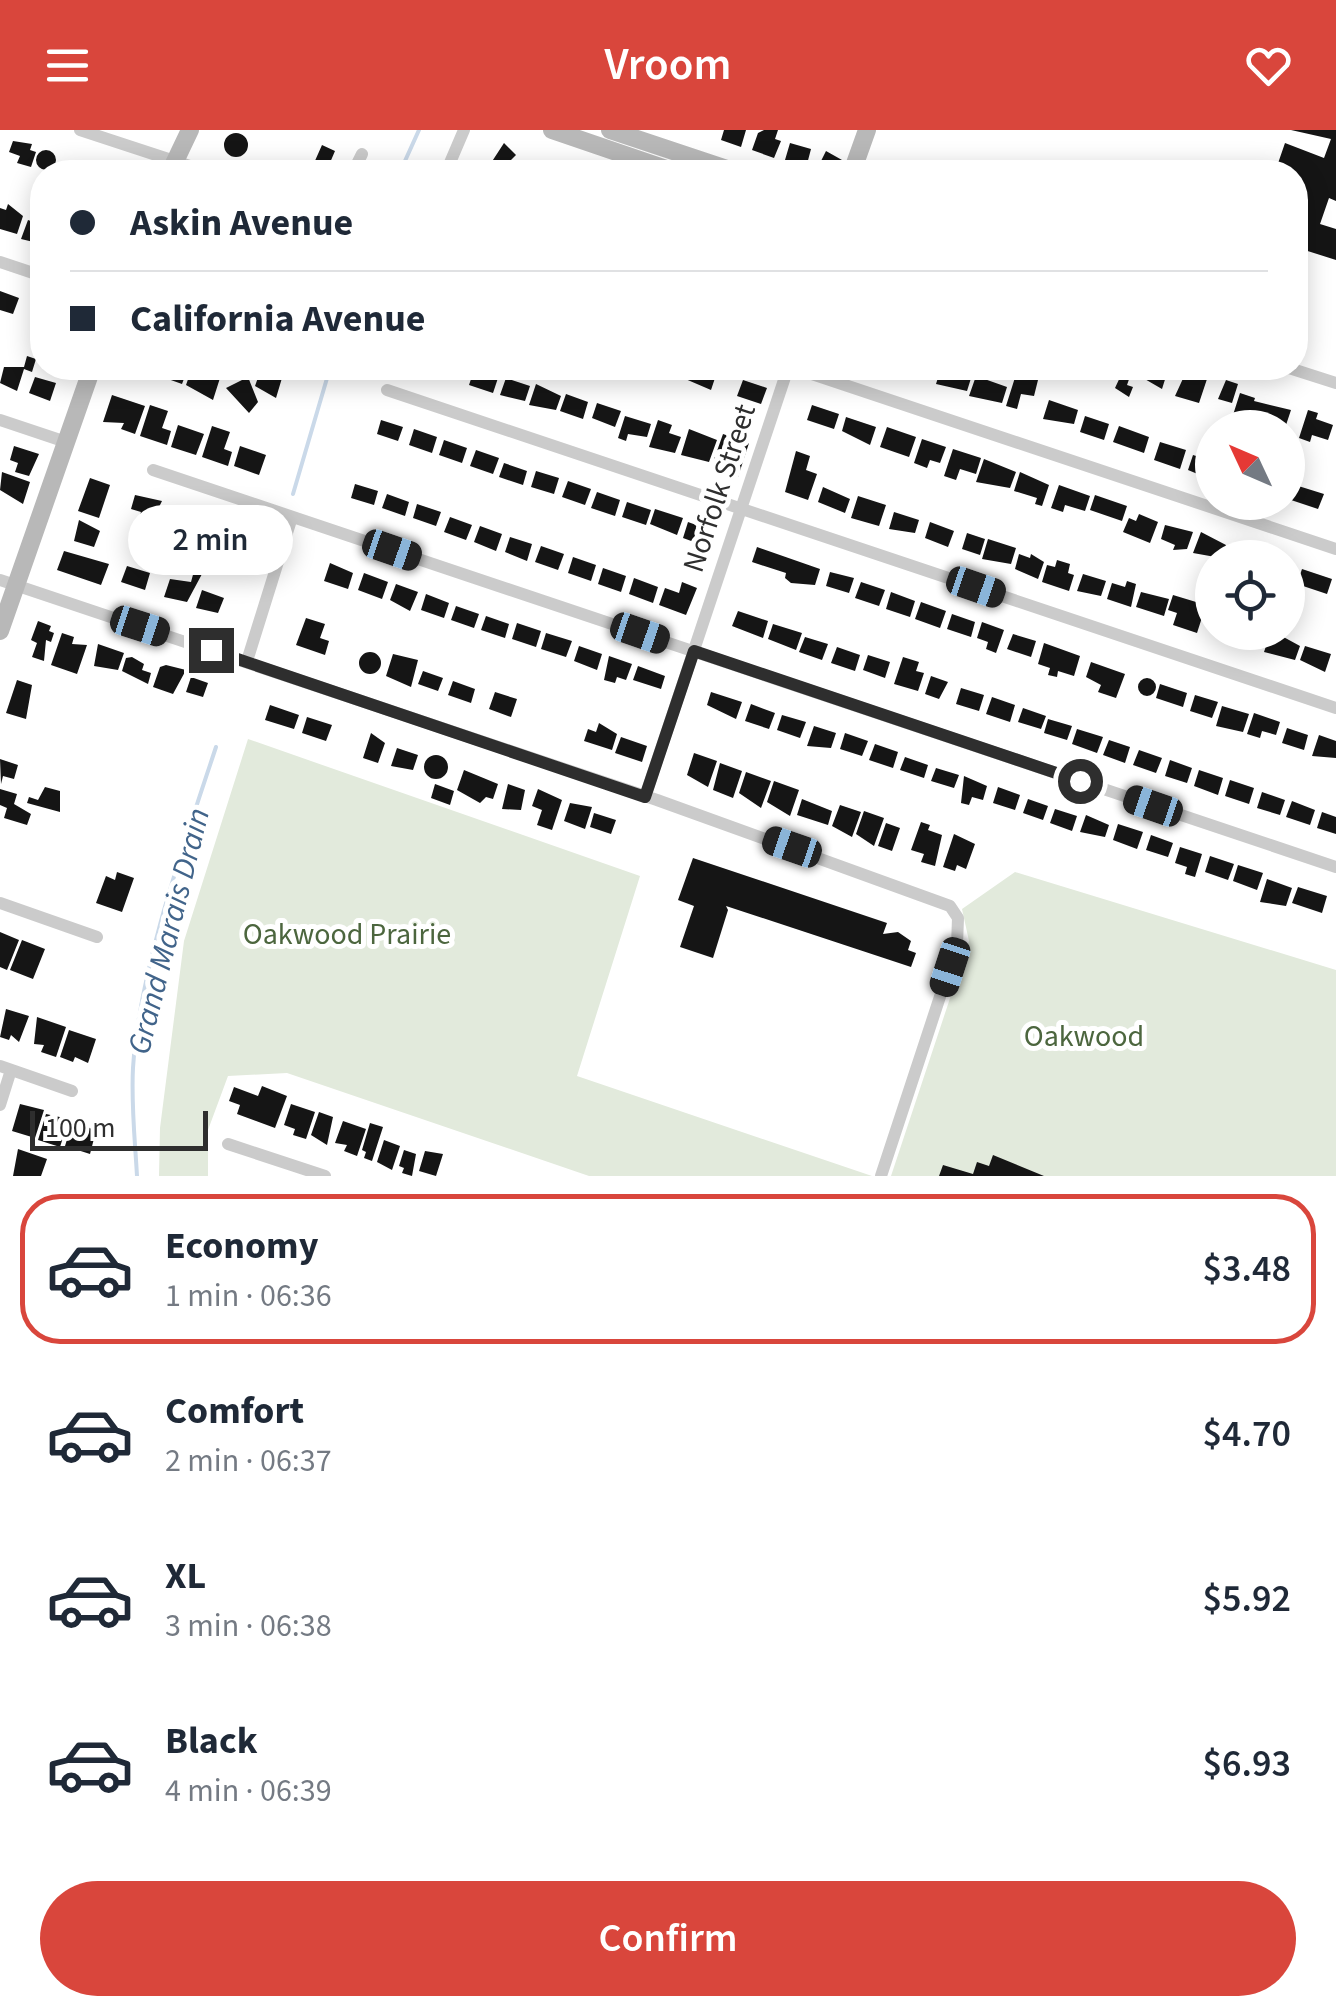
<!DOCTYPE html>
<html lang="en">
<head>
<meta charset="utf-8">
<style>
	:root { --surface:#fff; --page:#f6f6f7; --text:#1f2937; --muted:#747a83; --line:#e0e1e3; --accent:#d9463c }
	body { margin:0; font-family:"Source Sans 3",sans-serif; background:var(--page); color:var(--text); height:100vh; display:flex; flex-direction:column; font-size:38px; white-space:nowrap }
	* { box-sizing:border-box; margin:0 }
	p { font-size:32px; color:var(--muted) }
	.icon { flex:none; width:55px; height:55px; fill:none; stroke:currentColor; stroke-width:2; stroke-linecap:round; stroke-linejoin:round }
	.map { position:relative; height:1046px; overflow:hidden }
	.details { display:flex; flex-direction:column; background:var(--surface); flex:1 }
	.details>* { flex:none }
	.hud { position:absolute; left:30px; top:30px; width:1278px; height:220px; border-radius:40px; box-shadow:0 5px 25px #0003; display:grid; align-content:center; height:220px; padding:0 40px; background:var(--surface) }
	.needle { width:65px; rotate:314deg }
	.buttons { position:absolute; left:1195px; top:280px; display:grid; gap:20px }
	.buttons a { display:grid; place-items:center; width:110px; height:110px; border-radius:50%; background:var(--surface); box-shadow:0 5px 25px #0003; font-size:50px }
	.scale { position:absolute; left:30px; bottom:25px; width:178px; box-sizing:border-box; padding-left:10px; border:5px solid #2e2e2e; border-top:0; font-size:28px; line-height:35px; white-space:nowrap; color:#2e2e2e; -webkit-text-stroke:8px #fff; paint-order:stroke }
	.end { position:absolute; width:45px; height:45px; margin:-22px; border:12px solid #2e2e2e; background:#fff; box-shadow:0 0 0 5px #fff }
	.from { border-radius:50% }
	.bubble { position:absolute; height:70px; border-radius:35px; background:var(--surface); box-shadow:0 5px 25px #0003; font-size:32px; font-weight:600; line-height:70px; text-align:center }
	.car { position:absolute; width:30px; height:60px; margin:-30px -15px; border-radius:12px; box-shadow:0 0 8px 2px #0007; background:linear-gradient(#222 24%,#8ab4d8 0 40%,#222 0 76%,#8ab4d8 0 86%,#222 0) }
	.hud b { display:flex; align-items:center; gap:35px; height:95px; font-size:38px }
	.hud b+b { border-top:2px solid var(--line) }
	.hud i { width:25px; height:25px; background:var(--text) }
	ul { padding:18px 0 0; list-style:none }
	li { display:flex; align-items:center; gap:30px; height:150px; margin:0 20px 15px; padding:0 20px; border:5px solid transparent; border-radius:40px }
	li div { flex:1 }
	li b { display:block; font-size:38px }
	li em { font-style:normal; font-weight:600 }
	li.current { border-color:var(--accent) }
	li>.icon { width:90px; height:90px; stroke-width:1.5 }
	.cta { display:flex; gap:20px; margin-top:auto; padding:20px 40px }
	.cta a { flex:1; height:115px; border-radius:60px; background:var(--accent); color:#fff; font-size:40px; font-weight:600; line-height:115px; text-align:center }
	header { display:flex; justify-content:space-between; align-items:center; height:130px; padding:0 40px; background:var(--accent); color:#fff; font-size:45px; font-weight:600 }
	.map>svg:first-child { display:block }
	.green { fill:#e2eadc }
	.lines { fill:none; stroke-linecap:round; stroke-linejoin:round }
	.stream { stroke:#cad9e9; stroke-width:4 }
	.building { fill:#151515 }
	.street { stroke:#cbcbcb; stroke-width:12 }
	.secondary { stroke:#b8b8b8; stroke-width:18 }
	.route { stroke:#2e2e2e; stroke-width:12 }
	.labels { text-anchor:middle; stroke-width:10; stroke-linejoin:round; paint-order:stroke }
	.street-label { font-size:30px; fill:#2e2e2e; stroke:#fff }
	.park-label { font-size:30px; fill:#4c663e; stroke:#fff }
	.water-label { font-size:32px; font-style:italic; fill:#41648a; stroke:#fff }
</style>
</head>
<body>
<header><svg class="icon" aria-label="menu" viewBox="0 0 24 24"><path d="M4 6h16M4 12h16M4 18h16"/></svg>Vroom<svg class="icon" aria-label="heart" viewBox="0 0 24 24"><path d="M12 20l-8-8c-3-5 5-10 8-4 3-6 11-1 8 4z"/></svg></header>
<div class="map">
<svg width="1336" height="1046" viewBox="0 0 1336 1046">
	<rect width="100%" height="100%" fill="#fff"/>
	<path class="green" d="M248,609L640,746L577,946L872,1046H589L287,943L228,946L208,1000V1046H159L160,998L184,811Z
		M1015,742L1336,840V1046H891L969,811L962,779Z"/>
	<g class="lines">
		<path class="stream" d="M400,42L419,0
			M293,364L330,238
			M137,1046C135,1010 131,974 133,938C139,841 185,711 216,617"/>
	</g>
	<path class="building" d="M724,0H746L741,17L721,10Z
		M764,0H778L775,9L781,11L774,28L752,20L758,3Z
		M1291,0H1336V71L1329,68L1320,94L1336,99V130L1295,117V42H1275L1285,13L1324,28L1331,9Z
		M224 15a12 12 0 1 1 24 0a12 12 0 1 1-24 0Z
		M13,11L32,14L30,20L36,22L31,37L17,33L20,26L9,22Z
		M504,13L516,25L504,37L516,42H499L501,37L491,33Z
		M790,13L811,19L806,38L785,30Z
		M322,15L335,21L326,42H310Z
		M36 30a10 10 0 1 1 20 0a10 10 0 1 1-20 0Z
		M826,21L842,30L838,42L816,41Z
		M8,74L23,86L17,104L0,99V78L6,80Z
		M28,90L42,95V114L21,109Z
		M0,161L19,168L13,184L0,180Z
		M27,226L36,229L32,242L24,239L17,261L0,253L4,237H24Z
		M157,238H188L182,254L154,244Z
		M192,238L220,248L213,270L186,255Z
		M272,238H285L276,268L255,256L261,239L271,242Z
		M678,238H702L700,244L706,246L708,239L717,242L711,260L676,245Z
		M901,238H934L931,248L920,245L919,248L899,242Z
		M941,238L972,245L967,261L936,254Z
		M1018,238L1038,250L1034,266L1021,264L1017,279L1006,276Z
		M1108,238H1133L1127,255L1133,257L1129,267L1115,258L1122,243Z
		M1147,238L1168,240L1162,259L1143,248Z
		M474,240L498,248L493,263L469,255Z
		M1186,242L1207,249L1199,273L1175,266Z
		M976,246L1007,257L1002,273L969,266Z
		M35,247L56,253L50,271L29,263Z
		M248,247L258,272L249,283L226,258Z
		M506,248L530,256L525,271L500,265Z
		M743,250L767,258L761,274L737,266Z
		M1226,250L1238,254L1232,273L1218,269Z
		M536,254L561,266L556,280L529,275Z
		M1240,263L1255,268L1254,271L1291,280L1285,298L1233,285Z
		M566,264L588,272L583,289L560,281Z
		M112,265L145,276L135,304L121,299L124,293L103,292Z
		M1049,270L1078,280L1074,294L1043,289Z
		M597,273L621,281L615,297L592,288Z
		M150,275L168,281L162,298L171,301L167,315L140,306Z
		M812,275L839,284L834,299L807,290Z
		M1308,280L1318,283L1316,289L1333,295L1328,310L1312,305L1310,312L1299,308Z
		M625,286L651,294L647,307L628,304L626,311L618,308Z
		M1085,286L1109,294L1104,310L1080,302Z
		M846,287L876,297L870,315L842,301Z
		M381,290L403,297L398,311L377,304Z
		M658,290L672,295L669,303L681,307L675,323L649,317Z
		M178,295L204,304L196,325L171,317Z
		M212,296L230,302L224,319L232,322L228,336L202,327Z
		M1119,296L1149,307L1144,323L1113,312Z
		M887,297L916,307L909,327L880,317Z
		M414,299L437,307L432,323L409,315Z
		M689,299L717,310L709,332L681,325Z
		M723,304L749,313L738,347L711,338Z
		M922,309L946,317L940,333L930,330L927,338L914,333Z
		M444,310L467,318L462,333L439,325Z
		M1160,312L1186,320L1180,339L1154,330Z
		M14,316L39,324L29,346L15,342L18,333L10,330Z
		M240,316L266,325L259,345L234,336Z
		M953,319L981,328L976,344L960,339L956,350L944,346Z
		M476,320L499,328L493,344L470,336Z
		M796,321L810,326L806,340L817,344L808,370L785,362Z
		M1193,325L1212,331V350L1188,340Z
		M984,329L1016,342L1010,358L976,352Z
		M504,333L527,341L523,355L499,347Z
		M536,341L559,348L554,364L531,357Z
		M2,342L30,352L23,374L0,360Z
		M1020,342L1049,355L1042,376L1035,374L1037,368L1014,361Z
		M90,348L110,355L99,388L78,381Z
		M568,351L591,359L585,375L562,367Z
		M355,354L378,361L374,375L351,368Z
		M1292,354L1324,364L1318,379L1288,369Z
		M1059,355L1090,366L1085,381L1065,375L1063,382L1051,378Z
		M823,357L850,369L845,383L818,372Z
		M597,362L620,370L615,386L591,378Z
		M387,364L409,372L405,386L382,378Z
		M135,365L162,371L149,397L137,393L141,382L131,379Z
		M1095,365L1127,376L1122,391L1090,380Z
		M858,366L886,375L879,396L851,388Z
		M627,372L651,380L646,395L622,387Z
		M417,374L441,382L436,396L413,388Z
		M169,376L193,384L188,398L165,390Z
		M655,379L683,388L677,405L650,394Z
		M894,382L919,390L915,403L889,399Z
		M1139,384L1158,392L1150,413L1123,402L1129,388L1136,391Z
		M200,387L224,395L219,408L195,401Z
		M450,387L472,395L466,410L444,402Z
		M79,390L100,401L94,417L74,411Z
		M688,392L710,400L705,416L683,408Z
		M930,392L954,401L948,417L925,408Z
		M1165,395L1193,402L1187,419L1173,420L1175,415L1161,409Z
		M480,396L502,404L496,421L474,412Z
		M232,398L254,406L248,422L226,414Z
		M1201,402L1226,415L1221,428L1193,423Z
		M967,403L985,409L980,425L962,419Z
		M510,407L532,414L527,431L505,422Z
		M988,409L1016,418L1011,434L982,429Z
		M541,416L564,424L558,440L535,432Z
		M757,417L820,439L815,455L791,453L785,448L786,443L752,432Z
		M64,421L109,434L101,455L57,440Z
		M1019,424L1030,428L1031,424L1044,432L1038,449L1015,439Z
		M573,427L596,435L591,451L568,443Z
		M1057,430L1070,434L1068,443L1074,445L1069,461L1042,452L1047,435L1055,437Z
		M330,433L353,443L348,459L324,451Z
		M127,436L150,443L145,460L121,452Z
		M603,438L626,446L621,462L598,454Z
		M1302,439L1332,449L1327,464L1297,454Z
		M194,441L202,444L187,472L164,467L170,449L191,452Z
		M830,442L854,448L849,463L826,456Z
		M364,443L388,452L382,469L358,460Z
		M1083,444L1106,451L1101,466L1077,461Z
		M634,448L658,457L653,473L629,464Z
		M1127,451L1136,454L1131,477L1107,469L1112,453L1125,457Z
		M682,452L697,458L686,485L659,475L665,458L679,463Z
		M861,452L885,460L879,476L855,468Z
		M396,454L418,462L410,481L390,470Z
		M202,460L224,468L218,483L196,478Z
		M891,462L915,471L910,487L886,479Z
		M1141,462L1169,469L1164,486L1136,477Z
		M426,464L449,473L444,488L421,480Z
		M1173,465L1206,475L1197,503L1173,495L1177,483L1168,480Z
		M921,472L946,481L940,498L915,489Z
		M456,476L479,484L474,498L451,490Z
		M738,481L768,491L763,508L732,496Z
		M952,484L975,492L971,507L947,499Z
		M486,486L509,494L505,508L481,500Z
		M306,488L325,494L320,508L329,511L325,525L296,515Z
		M38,491L51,496L49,501L54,503L51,512L46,510L44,531L32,527L37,513L31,510Z
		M982,492L1004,500L996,523L986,519L988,512L977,508Z
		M517,493L541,501L536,517L512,509Z
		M773,494L802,503L796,520L768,509Z
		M62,503L74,507L72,514L87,515L77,544L51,535Z
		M546,503L572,511L566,527L541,519Z
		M1013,504L1036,511L1031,527L1007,519Z
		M1278,504L1300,516L1295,530L1264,522L1269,507L1276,509Z
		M805,507L828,514L822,530L799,522Z
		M1044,513L1080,526L1074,546L1058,541L1057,547L1048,545L1050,538L1038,534Z
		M98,514L124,523L118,540L94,536Z
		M579,516L602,524L597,540L574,531Z
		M1305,516L1331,524L1325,542L1300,530Z
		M837,517L860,525L855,541L831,533Z
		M359 533a11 11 0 1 1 22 0a11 11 0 1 1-22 0Z
		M393,524L418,530L411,557L386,546Z
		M868,525L890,532L885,548L863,540Z
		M609,526L632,534L626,550L617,547L615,553L604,550Z
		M132,527L144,534L142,540L151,543L148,554L122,541L126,528Z
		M903,527L919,532L916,541L924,543L918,561L894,554Z
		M1091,532L1125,544L1116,568L1098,562L1101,555L1086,547Z
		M166,535L186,540L173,564L153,557L160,537Z
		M638,536L665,546L661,559L633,550Z
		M423,541L443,548L438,561L418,554Z
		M931,546L948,552L939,569L925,564Z
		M191,547L208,553L203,567L186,562Z
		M1138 557a9 9 0 1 1 18 0a9 9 0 1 1-18 0Z
		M17,550L32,555L26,589L6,583Z
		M453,551L475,559L471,573L448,565Z
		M1160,554L1187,563L1183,577L1156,568Z
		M961,558L984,565L979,581L956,574Z
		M495,562L517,569L511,587L489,579Z
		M711,562L742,572L736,589L707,575Z
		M1195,565L1218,572L1212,588L1190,581Z
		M992,567L1015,575L1010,592L986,584Z
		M751,574L775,583L769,599L745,591Z
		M270,575L299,585L294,599L265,590Z
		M1222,576L1249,584L1243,602L1216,596Z
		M1023,578L1046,586L1041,599L1018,592Z
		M1254,583L1280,592L1276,605L1262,601L1260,608L1247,604Z
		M782,585L806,592L800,608L777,600Z
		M307,587L332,595L326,611L302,603Z
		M1048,589L1072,596L1067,610L1044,603Z
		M599,593L617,604L612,620L584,611L588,599L596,602Z
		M814,596L836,603L831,618L807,616Z
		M1287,598L1308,605L1304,620L1282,613Z
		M1077,599L1103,607L1097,623L1072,614Z
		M371,603L385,613L378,633L363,628Z
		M845,603L868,611L862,626L840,619Z
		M1319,605L1336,611V628L1312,626Z
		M621,607L647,616L642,632L615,623Z
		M1109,610L1130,617L1125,633L1103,625Z
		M875,614L898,622L893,638L869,630Z
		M397,618L418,625L413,640L391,636Z
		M1139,620L1162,628L1156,643L1133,635Z
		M694,623L717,631L708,657L687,645Z
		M424 637a12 12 0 1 1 24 0a12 12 0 1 1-24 0Z
		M905,627L928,635L924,648L900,640Z
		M0,629L18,635L14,649L3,646L1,654Z
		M1170,630L1192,638L1187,653L1165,646Z
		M720,633L742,641L733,668L713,660Z
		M936,638L959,645L954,658L931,651Z
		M464,640L498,654L493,669L486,667L480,673L457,660Z
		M1199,640L1223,648L1218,665L1194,656Z
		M746,642L771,651L761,678L739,663Z
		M964,646L987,656L983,670L972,667L969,675L961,673Z
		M1230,650L1254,658L1249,674L1225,666Z
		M774,651L799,660L790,686L767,672Z
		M435,654L454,661L450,675L431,668Z
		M508,654L525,660L521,680L502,679Z
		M45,657L60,661V682L27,673L29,667L38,670Z
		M998,657L1020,665L1015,680L993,673Z
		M0,659L17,664L14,674L31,684L27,695L4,688L7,678L0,675Z
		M538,659L562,670L552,700L537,695L542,680L532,676Z
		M1262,662L1285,670L1280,685L1257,678Z
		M802,669L832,681L828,695L797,685Z
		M1028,669L1048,676L1043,690L1023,683Z
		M1292,671L1315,680L1310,695L1286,687Z
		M570,673L592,677L585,699L564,691Z
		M840,675L861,682L852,707L832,696Z
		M1055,679L1077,686L1072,701L1050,693Z
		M864,681L884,688L874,716L856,704Z
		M1322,682L1336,687V704L1317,698Z
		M594,683L616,690L611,704L590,697Z
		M1086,685L1109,695L1105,707L1080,702Z
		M921,692L930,695L928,700L942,705L935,736L921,732L924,724L911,720Z
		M886,693L900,698L892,721L878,716Z
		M1118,694L1143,702L1137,719L1113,710Z
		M954,704L975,714L966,739L957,735L955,741L943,737Z
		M1151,705L1173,713L1168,727L1146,720Z
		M1180,717L1202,724L1195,747L1185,744L1187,737L1175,733Z
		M1210,726L1234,734L1228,750L1205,742Z
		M693,728L887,793L883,804L898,802L911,811L908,820L916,823L911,837L726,776L728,780L713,828L680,817L694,776L678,770Z
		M1238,735L1263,743L1257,760L1233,751Z
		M117,742L134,748L122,782L96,773L106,746L115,750Z
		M1267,749L1292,758L1286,776L1260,772Z
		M1298,757L1327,766L1322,783L1292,773Z
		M0,802L19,810L7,840L0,837Z
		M22,810L45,819L33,849L10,840Z
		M6,879L29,886L19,912L11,905L9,910L0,907Z
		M37,887L66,897L56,927L41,922L44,915L34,914Z
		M69,900L96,909L88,933L75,927L73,932L60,927Z
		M262,956L287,966L275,998L237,984L240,975L229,971L234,957L258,966Z
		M20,974L44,980L35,1008L12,1001Z
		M291,974L315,982L306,1009L293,1005L295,999L284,995Z
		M319,982L333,987L327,1015L311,1005Z
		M46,984L69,989L60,1017L38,1010Z
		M73,990L96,1001L90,1024L65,1016Z
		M343,991L366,999L357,1026L344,1021L347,1015L335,1013Z
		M370,993L383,997L372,1031L364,1028L366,1022L362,1020Z
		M384,1010L400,1016L392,1040L377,1032Z
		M18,1019L47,1029L41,1046H13Z
		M404,1020L416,1024L412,1046L402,1043L404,1038L399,1036Z
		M425,1021L443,1024L436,1046L419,1041Z
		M993,1025L1044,1046H939L943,1035L973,1044L977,1032L989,1036Z"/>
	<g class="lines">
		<path class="street" d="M80,0L208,42
			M353,42L362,24
			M446,42L464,0
			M0,132L42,146
			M794,238L1336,419
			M1289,238L1336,253
			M387,260L1336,578
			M0,290L66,312
			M153,340L1336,737
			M0,450L657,670L950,776L958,788L957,815L881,1046
			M247,531L292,387
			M645,667L788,238
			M0,773L97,807
			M0,936L72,961
			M0,975L11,940
			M228,1014L325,1046"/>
		<path class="secondary" d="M552,0L675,42
			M610,0L736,42
			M170,42L190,0
			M852,42L867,0
			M0,501L92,238"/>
	</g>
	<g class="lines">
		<path class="route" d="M211,520L645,667L694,521L1080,651"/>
	</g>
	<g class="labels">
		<g class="street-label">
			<text transform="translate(719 358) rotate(-72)" y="10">Norfolk Street</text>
		</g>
		<g class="park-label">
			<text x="347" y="814">Oakwood Prairie</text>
			<text x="1084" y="916">Oakwood</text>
		</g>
		<g class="water-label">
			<text transform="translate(168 801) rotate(-76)" y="11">Grand Marais Drain</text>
		</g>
	</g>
</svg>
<div class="buttons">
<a><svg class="needle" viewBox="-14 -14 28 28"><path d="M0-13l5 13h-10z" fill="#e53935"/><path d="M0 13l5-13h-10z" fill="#747a83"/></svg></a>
<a><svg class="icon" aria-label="locate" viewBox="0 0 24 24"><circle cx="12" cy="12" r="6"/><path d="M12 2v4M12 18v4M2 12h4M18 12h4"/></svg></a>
</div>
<div class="scale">100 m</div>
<i class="end from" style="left:1080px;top:651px"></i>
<i class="end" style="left:211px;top:520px"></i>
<div class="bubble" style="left:128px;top:375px;width:165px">2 min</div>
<i class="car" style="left:392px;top:420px;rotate:109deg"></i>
<i class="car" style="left:976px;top:457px;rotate:109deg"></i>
<i class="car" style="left:140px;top:496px;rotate:108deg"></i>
<i class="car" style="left:640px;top:503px;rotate:109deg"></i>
<i class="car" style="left:1153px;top:676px;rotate:289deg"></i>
<i class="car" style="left:792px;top:717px;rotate:289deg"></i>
<i class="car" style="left:950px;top:837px;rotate:198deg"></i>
<div class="hud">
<b><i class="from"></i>Askin Avenue</b>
<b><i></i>California Avenue</b>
</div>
</div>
<section class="details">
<ul>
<li class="current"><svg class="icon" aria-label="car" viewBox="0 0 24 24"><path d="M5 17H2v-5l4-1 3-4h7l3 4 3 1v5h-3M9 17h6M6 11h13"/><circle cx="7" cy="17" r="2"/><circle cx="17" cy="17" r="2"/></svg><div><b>Economy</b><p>1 min · 06:36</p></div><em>$3.48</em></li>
<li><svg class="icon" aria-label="car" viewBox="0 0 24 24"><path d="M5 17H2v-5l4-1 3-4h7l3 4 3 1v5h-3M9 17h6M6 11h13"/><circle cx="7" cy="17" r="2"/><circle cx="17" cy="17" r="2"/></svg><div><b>Comfort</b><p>2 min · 06:37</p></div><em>$4.70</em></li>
<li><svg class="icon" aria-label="car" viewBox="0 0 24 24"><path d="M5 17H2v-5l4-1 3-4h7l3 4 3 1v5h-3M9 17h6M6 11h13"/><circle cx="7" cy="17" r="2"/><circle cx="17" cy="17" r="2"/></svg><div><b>XL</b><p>3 min · 06:38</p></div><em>$5.92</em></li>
<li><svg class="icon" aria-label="car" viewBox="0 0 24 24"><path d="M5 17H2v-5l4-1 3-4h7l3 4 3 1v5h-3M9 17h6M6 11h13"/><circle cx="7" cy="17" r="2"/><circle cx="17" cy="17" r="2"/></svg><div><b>Black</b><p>4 min · 06:39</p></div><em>$6.93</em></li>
</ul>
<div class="cta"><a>Confirm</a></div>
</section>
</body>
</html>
